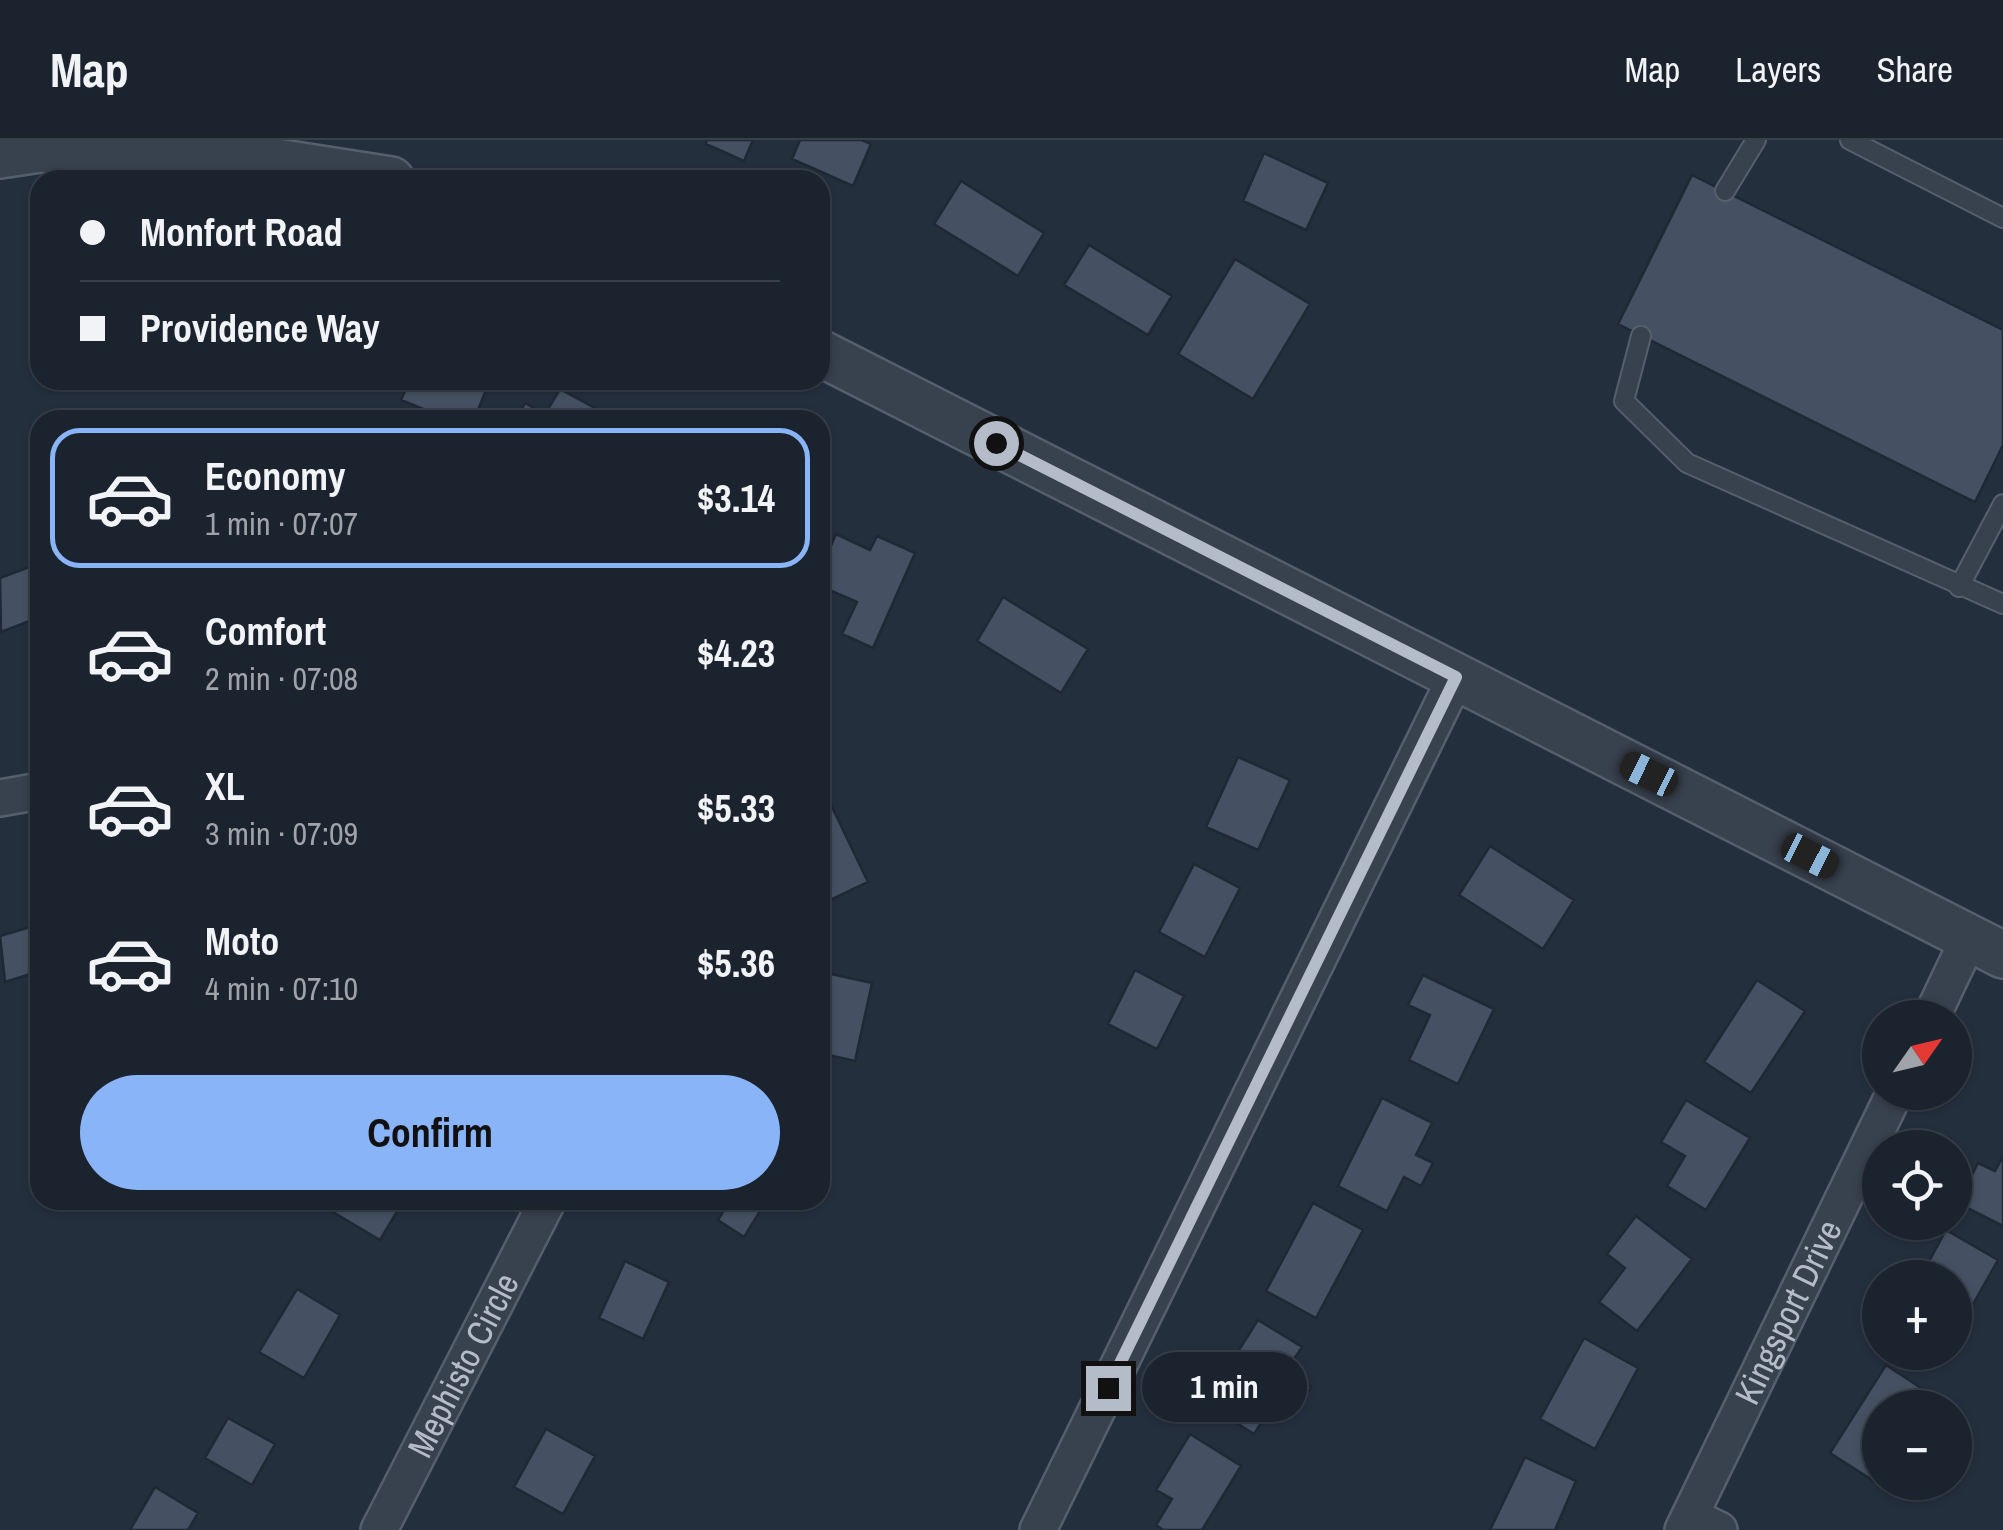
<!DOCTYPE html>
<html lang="en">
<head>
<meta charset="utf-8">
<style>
	:root { --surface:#1b232e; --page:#242b36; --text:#f1f3f6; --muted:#a0a4aa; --line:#39404a; --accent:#8ab4f8 }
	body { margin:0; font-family:"Archivo Narrow",sans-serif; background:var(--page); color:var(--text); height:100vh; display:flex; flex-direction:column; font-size:38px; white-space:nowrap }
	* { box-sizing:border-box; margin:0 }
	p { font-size:32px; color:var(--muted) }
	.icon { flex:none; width:55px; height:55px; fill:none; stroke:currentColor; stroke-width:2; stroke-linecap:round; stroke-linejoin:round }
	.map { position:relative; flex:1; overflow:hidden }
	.panel { position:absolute; left:30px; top:270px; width:800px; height:800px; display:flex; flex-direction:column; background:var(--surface); border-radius:30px; box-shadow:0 2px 8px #0004,0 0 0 2px var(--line) }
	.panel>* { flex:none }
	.banner { position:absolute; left:30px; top:30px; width:800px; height:220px; border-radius:30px; box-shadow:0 2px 8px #0004,0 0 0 2px var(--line); display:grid; align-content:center; height:220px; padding:0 50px; background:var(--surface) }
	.needle { width:65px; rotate:56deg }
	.tools { position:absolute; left:1862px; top:860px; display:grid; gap:20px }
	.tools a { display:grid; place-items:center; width:110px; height:110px; border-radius:50%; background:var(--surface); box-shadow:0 2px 8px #0004,0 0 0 2px var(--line); font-size:50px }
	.end { position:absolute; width:45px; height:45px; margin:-22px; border:12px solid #b4bcc9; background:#111; box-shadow:0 0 0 5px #111 }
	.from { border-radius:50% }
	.bubble { position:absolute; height:70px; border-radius:35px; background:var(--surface); box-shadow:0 2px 8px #0004,0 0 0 2px var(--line); font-size:32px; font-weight:700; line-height:70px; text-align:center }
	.car { position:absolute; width:30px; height:60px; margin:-30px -15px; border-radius:12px; box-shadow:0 0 8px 2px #0007; background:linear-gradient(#222 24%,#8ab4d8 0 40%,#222 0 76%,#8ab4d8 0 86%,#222 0) }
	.banner b { display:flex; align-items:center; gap:35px; height:95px; font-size:38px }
	.banner b+b { border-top:2px solid var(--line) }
	.banner i { width:25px; height:25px; background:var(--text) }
	ul { padding:18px 0 0; list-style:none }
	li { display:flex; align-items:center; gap:30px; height:140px; margin:0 20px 15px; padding:0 30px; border:5px solid transparent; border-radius:30px }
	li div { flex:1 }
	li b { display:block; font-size:38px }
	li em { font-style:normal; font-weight:700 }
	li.on { border-color:var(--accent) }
	li>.icon { width:90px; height:90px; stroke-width:1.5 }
	.action { display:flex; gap:20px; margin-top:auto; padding:20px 50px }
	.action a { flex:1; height:115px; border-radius:60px; background:var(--accent); color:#111; font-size:40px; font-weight:700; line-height:115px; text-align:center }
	header { display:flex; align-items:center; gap:60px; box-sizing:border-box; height:140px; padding:0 50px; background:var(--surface); border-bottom:2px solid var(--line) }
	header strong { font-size:48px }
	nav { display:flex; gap:55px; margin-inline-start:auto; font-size:35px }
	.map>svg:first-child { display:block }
	.building { fill:#455162; stroke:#1f2835; stroke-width:2.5 }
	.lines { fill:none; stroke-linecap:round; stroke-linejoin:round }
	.service-casing { stroke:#565f6c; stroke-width:22 }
	.minor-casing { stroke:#565f6c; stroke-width:40 }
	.tertiary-casing { stroke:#565f6c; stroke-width:50 }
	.service { stroke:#38414e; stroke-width:18 }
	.minor { stroke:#38414e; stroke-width:35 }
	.tertiary { stroke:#38414e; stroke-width:45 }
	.route { stroke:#b4bcc9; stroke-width:12 }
	.labels { text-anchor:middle; stroke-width:8; stroke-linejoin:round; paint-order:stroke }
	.street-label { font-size:35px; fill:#b4bcc9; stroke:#1d2633 }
</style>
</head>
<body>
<header>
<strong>Map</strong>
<nav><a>Map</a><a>Layers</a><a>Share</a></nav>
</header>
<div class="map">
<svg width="2003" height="1390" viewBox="0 0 2003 1390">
	<rect width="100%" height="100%" fill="#242f3e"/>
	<path class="building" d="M707,0H753L744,21L706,4Z
		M800,0H862L871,4L853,46L792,19Z
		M1264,13L1328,43L1306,90L1243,61Z
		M1692,35L2003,190V305L1975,362L1618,184Z
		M961,41L1044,93L1018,136L934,84Z
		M1089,105L1172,156L1148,195L1064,145Z
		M1235,119L1310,164L1253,259L1178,214Z
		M410,240H490L474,280H450L401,260Z
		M560,249L602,272L598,280H515L525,263L545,274Z
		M836,394L870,410L877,396L915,413L873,508L842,494L857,462L820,446V431Z
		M40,423V477L1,492L0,438Z
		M1003,457L1088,509L1061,553L977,501Z
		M1238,617L1290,640L1258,710L1206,687Z
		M831,665L868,742L824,763L820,753V670Z
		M1490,706L1574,760L1543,809L1459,755Z
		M1194,724L1240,748L1205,817L1159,792Z
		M40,784V831L5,842L0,796Z
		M1135,830L1184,856L1157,909L1108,884Z
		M822,832L872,843L855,921L820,913Z
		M1423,835L1494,869L1458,944L1409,920L1430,875L1408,865Z
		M1757,840L1805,871L1751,953L1704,922Z
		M1382,958L1432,983L1416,1015L1433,1023L1421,1046L1404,1037L1387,1071L1338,1046Z
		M1686,960L1750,998L1706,1070L1667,1046L1685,1016L1661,1002Z
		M2003,1016V1086L1958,1063L1978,1023L1995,1031Z
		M340,1060H404L380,1100L333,1072Z
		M730,1060H767L744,1097L718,1080Z
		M1313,1063L1363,1090L1316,1178L1266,1151Z
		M1636,1076L1692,1119L1637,1191L1599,1162L1625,1128L1607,1114Z
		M1946,1090L1998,1120L1955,1196V1138H1920Z
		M625,1121L669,1142L643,1199L599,1178Z
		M297,1149L340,1175L304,1238L259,1212Z
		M1258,1180L1302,1207L1286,1231L1311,1247L1294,1274L1275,1261L1254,1294L1205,1263Z
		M1584,1198L1638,1228L1595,1309L1540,1279Z
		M1886,1225L1927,1252L1917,1268H1880L1877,1343L1830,1313Z
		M228,1278L275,1304L252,1345L205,1318Z
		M546,1289L595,1316L563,1374L514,1347Z
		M1190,1294L1241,1326L1202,1390H1163L1156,1385L1172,1359L1156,1350Z
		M1525,1317L1576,1341L1555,1390H1490Z
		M155,1347L198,1373L188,1390H130Z"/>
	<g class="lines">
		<defs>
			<path id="service" d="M1850,0L2003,78
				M1725,51L1756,0
				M1641,196L1624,261L1687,323L2003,464
				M1959,447L2003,364"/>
			<g id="minor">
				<path d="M0,658L40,651"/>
				<path d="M1931,878L1969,798"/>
				<path d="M1690,1376L1719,1390"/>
				<path id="s1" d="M379,1390L548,1060"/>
				<path d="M1038,1390L1456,537"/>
				<path id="s2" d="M1683,1390L1895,952"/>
			</g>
			<path id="tertiary" d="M0,15L40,9L269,21L391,40
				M820,213L2003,815"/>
		</defs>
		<use href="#service" class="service-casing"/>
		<use href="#minor" class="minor-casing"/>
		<use href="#tertiary" class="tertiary-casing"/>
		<use href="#service" class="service"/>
		<use href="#minor" class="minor"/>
		<use href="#tertiary" class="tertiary"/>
	</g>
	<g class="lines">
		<path class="route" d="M996,303L1456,537L1108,1248"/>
	</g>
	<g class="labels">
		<g class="street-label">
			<text dy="12" stroke="none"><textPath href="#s2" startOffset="242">Kingsport Drive</textPath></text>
			<text dy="12" stroke="none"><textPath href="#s1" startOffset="185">Mephisto Circle</textPath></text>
		</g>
	</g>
</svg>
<div class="tools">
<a><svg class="needle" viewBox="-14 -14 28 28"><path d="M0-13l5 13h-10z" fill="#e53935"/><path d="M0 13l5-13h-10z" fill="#a0a4aa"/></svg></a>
<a><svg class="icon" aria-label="locate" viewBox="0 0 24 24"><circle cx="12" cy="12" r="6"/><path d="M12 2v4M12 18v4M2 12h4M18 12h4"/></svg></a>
<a>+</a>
<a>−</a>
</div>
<i class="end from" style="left:996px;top:303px"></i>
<i class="end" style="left:1108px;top:1248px"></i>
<div class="bubble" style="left:1142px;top:1212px;width:165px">1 min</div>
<i class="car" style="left:1649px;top:634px;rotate:296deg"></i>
<i class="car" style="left:1810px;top:716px;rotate:117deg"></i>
<div class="banner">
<b><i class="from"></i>Monfort Road</b>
<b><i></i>Providence Way</b>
</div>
<section class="panel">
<ul>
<li class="on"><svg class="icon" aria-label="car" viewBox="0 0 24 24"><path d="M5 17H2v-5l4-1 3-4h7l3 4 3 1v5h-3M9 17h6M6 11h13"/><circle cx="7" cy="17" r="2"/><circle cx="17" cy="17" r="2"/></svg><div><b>Economy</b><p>1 min · 07:07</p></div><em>$3.14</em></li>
<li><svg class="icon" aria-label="car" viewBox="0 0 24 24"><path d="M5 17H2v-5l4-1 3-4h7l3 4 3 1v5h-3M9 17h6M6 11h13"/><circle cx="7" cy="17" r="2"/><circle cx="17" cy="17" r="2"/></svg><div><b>Comfort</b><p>2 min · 07:08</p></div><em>$4.23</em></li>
<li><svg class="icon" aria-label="car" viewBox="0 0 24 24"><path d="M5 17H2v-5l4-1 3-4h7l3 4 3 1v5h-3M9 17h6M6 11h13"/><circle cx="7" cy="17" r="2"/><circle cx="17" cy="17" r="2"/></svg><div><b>XL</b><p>3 min · 07:09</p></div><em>$5.33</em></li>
<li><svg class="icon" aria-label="car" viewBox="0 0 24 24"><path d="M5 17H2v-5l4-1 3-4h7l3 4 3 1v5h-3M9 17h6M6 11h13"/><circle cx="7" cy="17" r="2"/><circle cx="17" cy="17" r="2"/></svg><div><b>Moto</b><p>4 min · 07:10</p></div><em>$5.36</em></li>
</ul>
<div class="action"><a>Confirm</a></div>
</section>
</div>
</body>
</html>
